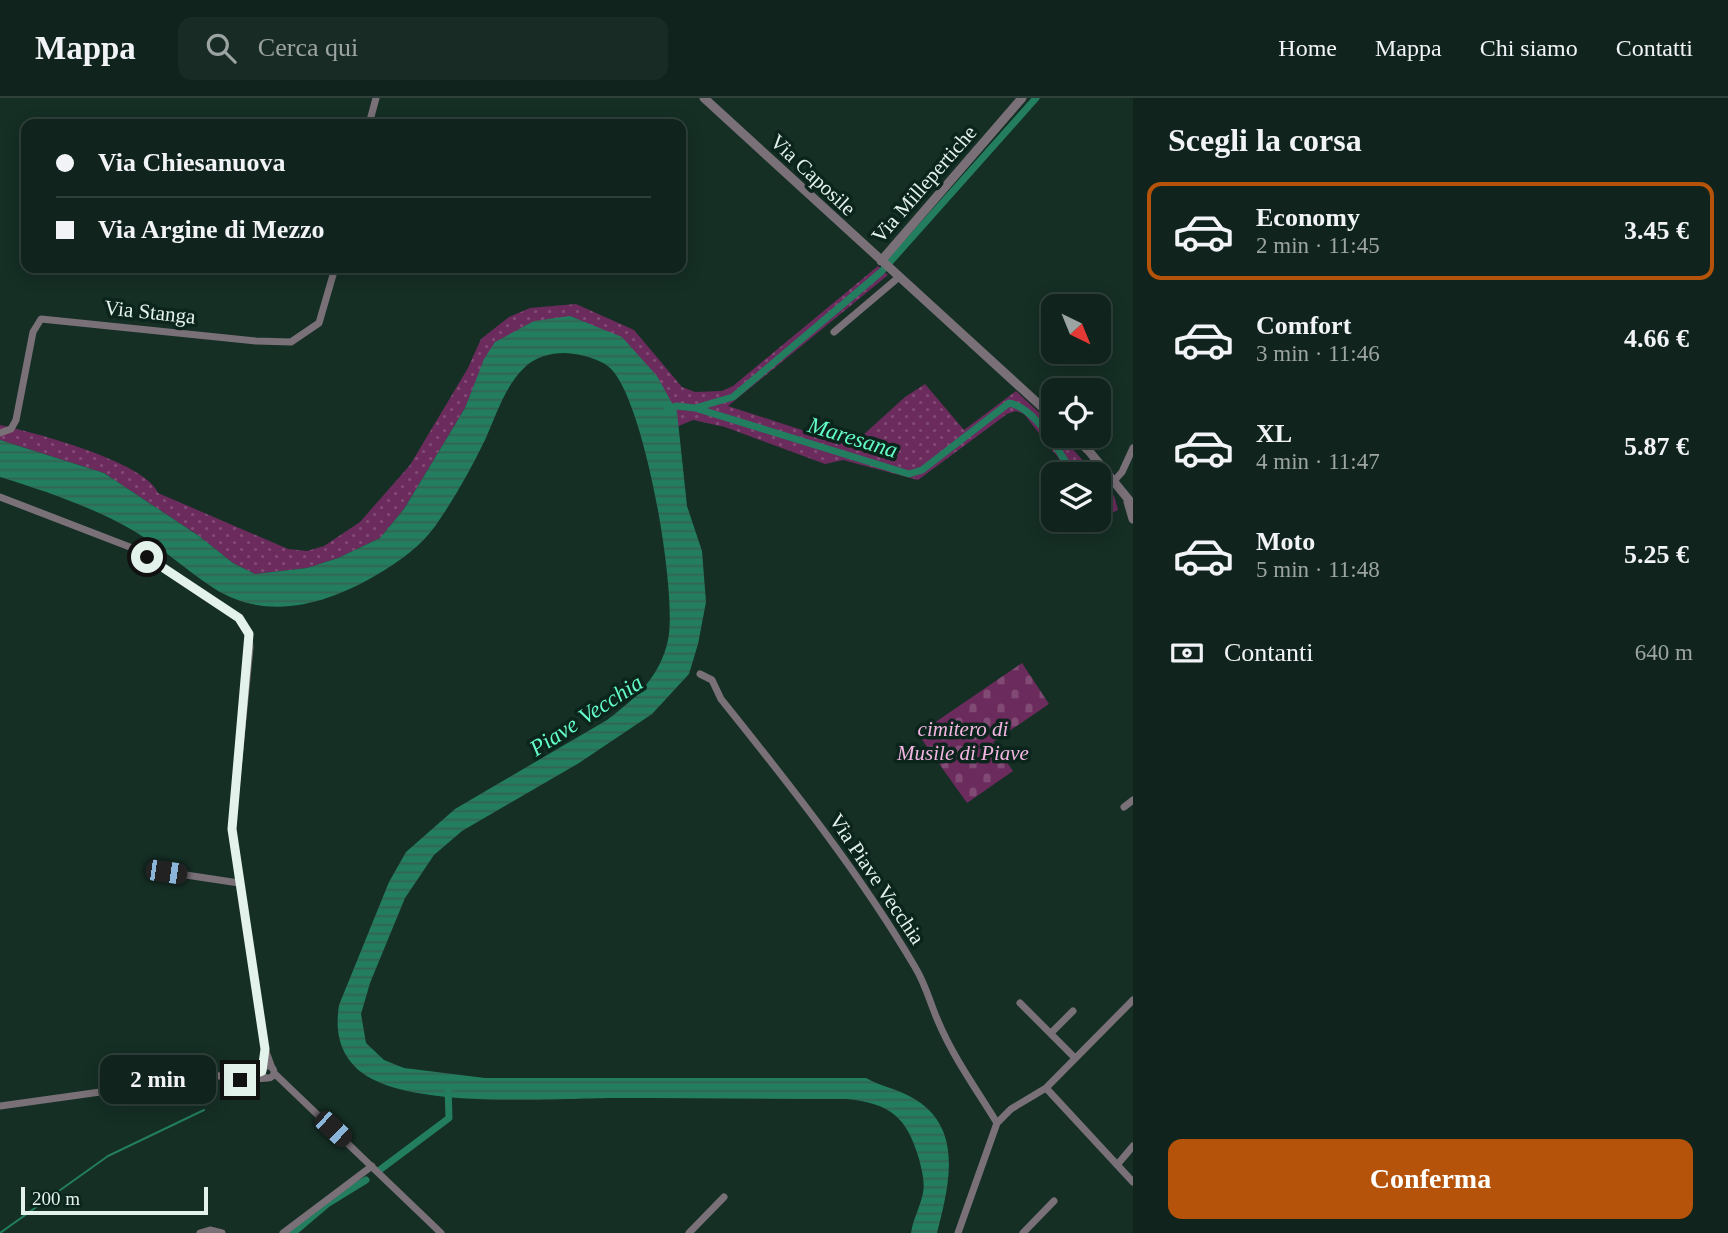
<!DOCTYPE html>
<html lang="it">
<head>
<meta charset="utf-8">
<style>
	:root { --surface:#10231c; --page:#192b25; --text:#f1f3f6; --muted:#9ca4a3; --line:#30403b; --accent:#b45309 }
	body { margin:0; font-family:Georgia,serif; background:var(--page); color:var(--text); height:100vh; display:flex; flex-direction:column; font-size:26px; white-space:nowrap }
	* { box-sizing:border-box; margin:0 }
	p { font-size:23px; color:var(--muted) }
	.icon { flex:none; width:38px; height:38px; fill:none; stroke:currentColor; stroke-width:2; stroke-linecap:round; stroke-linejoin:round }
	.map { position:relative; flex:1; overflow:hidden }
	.details { display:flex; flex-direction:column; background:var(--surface); width:595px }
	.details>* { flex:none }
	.guide { position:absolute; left:21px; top:21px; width:665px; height:154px; border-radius:14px; box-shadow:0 4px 18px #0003,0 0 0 2px var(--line); display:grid; align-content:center; height:154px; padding:0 35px; background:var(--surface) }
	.needle { width:46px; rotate:137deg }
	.buttons { position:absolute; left:1041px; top:196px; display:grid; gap:14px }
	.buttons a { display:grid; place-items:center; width:70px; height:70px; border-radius:14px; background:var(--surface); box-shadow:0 4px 18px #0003,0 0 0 2px var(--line); font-size:35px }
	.scale { position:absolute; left:21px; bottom:18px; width:187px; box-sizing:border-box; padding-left:7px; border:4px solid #e3f2eb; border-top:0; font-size:19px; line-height:24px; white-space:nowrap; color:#e3f2eb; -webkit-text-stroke:5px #0b251c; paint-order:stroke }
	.end { position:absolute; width:32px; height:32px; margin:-16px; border:9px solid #e3f2eb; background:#111; box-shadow:0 0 0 4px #111 }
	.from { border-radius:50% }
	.bubble { position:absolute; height:49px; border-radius:14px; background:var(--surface); box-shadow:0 4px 18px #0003,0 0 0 2px var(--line); font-size:23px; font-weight:700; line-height:49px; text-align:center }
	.car { position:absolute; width:21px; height:42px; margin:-21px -10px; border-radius:9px; box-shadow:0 0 5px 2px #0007; background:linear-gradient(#222 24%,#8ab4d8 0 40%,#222 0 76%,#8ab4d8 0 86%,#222 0) }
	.guide b { display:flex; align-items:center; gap:24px; height:66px; font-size:26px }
	.guide b+b { border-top:2px solid var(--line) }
	.guide i { width:18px; height:18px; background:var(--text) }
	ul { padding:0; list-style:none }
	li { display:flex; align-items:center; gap:21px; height:98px; margin:0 14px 10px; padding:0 21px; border:4px solid transparent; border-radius:14px }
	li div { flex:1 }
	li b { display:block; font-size:26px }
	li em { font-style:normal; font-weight:700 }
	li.active { border-color:var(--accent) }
	li>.icon { width:63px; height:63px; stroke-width:1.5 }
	h2 { padding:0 35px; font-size:32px; line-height:84px }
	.pay { display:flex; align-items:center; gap:18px; height:77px; padding:0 35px; font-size:26px }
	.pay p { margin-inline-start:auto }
	.primary-button { display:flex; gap:14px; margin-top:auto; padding:14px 35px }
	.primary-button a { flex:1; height:80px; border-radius:14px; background:var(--accent); color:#fff; font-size:28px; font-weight:700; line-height:80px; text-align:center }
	header { display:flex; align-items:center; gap:42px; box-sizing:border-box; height:98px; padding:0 35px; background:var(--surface); border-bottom:2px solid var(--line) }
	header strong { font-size:33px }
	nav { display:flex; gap:38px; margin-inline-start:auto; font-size:24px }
	.search { width:490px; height:63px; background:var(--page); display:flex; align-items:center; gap:18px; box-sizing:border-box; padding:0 24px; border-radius:14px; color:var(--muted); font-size:26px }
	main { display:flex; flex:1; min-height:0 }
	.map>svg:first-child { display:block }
	.grass { fill:url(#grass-dots) }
	.cemetery { fill:url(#cemetery-stones) }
	.water { fill:url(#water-rules) }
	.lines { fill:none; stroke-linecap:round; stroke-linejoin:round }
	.stream { stroke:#237d5f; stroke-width:2 }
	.canal { stroke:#237d5f; stroke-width:7 }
	.minor { stroke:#7a7077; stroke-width:7 }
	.tertiary { stroke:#7a7077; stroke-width:9 }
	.route { stroke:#e3f2eb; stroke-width:9 }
	.labels { text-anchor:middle; stroke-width:7; stroke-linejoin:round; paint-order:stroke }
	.street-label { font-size:21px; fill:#e3f2eb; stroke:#0b251c }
	.park-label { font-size:21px; font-style:italic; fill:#f4b6e2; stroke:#0b251c }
	.water-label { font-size:23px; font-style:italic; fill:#64fdc7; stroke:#0b251c }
</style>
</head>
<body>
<header>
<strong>Mappa</strong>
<div class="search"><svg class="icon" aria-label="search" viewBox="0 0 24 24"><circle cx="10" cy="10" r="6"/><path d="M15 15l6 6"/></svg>Cerca qui</div>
<nav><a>Home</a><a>Mappa</a><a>Chi siamo</a><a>Contatti</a></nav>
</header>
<main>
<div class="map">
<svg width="1133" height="1135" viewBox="0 0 1133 1135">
	<defs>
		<pattern id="grass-dots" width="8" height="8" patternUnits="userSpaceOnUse" patternTransform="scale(1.75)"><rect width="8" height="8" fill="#6c2b5d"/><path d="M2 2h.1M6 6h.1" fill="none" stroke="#814a74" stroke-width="1.8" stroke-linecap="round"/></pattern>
		<pattern id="cemetery-stones" width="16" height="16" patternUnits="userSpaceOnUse" patternTransform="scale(1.75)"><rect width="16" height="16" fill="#6c2b5d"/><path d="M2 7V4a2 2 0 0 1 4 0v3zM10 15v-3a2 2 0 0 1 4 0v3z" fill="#814a74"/></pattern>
		<pattern id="water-rules" width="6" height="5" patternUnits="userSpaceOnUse" patternTransform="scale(1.75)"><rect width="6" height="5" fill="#237d5f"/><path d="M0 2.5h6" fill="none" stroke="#346352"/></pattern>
	</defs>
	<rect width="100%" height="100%" fill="#152f25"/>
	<path class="grass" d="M878,168L888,177L728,308L851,348L905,299L925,286L964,332L1016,293L1049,324L1053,329L1054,338H1061L1095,376H1071L1024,316L1016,313L1007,316L918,382L843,362L825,366L725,329L693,322L676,329L677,314L586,225L570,218L485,261L465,310L404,411L380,440L338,460L307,470L255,476L233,465L199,438L104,375L0,342V327C33,334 146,364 158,395L288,451L307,453L324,448L360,424L410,367L468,270L481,241L509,219L530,210L576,206L634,232L682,289L695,294L722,293L733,288Z
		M1099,381L1114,398L1118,412L1106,418L1099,413Z"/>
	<path class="cemetery" d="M1022,565L1049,606L993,644L1013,673L967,705L918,636Z"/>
	<path class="water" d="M570,218L622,239L657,278L677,314L687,408L702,453L706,504L698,546L689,576L652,616L579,665L462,733L434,757L405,800L370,885L361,916L366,945L384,962L404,970L485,980H866C880,988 897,991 911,999C965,1028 949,1088 937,1135H911C913,1122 919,1111 922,1099C926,1086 922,1073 919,1061C907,1019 890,1005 846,1001C770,1001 694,1000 617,1000C555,1000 409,1012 361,974C339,956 335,933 339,907L389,784L406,754L455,711L607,622C636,600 660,579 668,542C678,495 644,298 609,269C598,260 580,256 565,255C550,255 534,259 523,271C504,290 496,318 485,342C471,371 454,401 436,427C422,447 399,464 378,476C328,506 268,524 215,491C187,473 163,450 134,433C93,409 45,393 0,379V342L104,375L199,438L233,465L255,476L307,470L338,460L380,440L404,411L465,310L484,261L495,244L534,223Z"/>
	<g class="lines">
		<path class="stream" d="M0,1135L108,1058L204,1012"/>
		<path class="canal" d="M695,310L909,376L922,372L1009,305C1037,310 1058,354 1074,376
			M667,311L676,308L695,310L733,299L881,174L1036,0
			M1099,411L1104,417
			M381,1071L449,1020L448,990
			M293,1135L327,1106L366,1082"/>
		<path class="minor" d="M369,26L376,0
			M834,234L899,179
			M0,335L11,331L16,322L33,234L41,221L256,243L291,244L319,225L335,170
			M1114,383L1122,374L1133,350
			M0,399L135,451L239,520L249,536L250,550L232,731L265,951L272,970
			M700,576L712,582L721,601C790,687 859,774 915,869C926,887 930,905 938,923C953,959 977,992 997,1025
			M1124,709L1133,702
			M166,774L239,785
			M1020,905L1074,959
			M1051,935L1073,913
			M262 974a6 6 0 1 1 12 0a6 6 0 1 1-12 0Z
			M274,975L441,1135
			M1046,990L1133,1084
			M0,1008L129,990L184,976L199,974L240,982L268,980
			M1117,1067L1133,1048
			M200,1135L210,1132L222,1135
			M283,1135L372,1068
			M689,1135L724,1099
			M958,1135L997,1025L1011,1011L1046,990L1133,902
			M1023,1135L1054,1103"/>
		<path class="tertiary" d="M704,0L1054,320
			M881,163L1022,0
			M1073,338L1089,353L1133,407
			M1128,404L1133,421"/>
	</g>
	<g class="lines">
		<path class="route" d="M147,459L239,520L249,536L232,731L265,951L262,973L240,982"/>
	</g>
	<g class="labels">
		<g class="street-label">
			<text transform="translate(813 77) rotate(43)" y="7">Via Caposile</text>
			<text transform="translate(924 86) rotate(-49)" y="7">Via Millepertiche</text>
			<text transform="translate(150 214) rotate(6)" y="7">Via Stanga</text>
			<text transform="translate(877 781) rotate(56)" y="7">Via Piave Vecchia</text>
		</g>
		<g class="park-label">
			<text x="963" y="638">cimitero di<tspan x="963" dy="24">Musile di Piave</tspan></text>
		</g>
		<g class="water-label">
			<text transform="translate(853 339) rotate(17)" y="8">Maresana</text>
			<text transform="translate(586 617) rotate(-33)" y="8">Piave Vecchia</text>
		</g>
	</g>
</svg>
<div class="buttons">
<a><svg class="needle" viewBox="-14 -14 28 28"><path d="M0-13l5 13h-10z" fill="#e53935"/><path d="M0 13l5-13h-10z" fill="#9ca4a3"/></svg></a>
<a><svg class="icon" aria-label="locate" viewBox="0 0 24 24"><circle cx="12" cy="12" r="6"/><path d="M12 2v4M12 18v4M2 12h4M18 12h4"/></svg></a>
<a><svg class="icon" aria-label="layers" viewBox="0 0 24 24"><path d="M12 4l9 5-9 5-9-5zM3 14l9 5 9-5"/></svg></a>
</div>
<div class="scale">200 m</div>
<i class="end from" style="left:147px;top:459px"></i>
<i class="end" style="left:240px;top:982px"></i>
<div class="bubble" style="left:100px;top:957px;width:116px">2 min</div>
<i class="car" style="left:166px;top:774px;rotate:98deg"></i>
<i class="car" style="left:333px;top:1031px;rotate:133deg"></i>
<div class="guide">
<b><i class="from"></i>Via Chiesanuova</b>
<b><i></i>Via Argine di Mezzo</b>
</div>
</div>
<section class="details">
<h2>Scegli la corsa</h2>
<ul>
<li class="active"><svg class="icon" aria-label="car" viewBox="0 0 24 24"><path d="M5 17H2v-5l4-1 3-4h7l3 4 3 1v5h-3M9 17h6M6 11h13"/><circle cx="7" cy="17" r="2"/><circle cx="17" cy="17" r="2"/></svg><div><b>Economy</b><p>2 min · 11:45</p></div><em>3.45 €</em></li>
<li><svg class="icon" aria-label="car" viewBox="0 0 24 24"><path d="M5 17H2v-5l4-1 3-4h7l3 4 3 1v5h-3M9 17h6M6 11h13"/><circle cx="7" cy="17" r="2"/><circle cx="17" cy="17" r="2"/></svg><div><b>Comfort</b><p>3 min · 11:46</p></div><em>4.66 €</em></li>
<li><svg class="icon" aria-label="car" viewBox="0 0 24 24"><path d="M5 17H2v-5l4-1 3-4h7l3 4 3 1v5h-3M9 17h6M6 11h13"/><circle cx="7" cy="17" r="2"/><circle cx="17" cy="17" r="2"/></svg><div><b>XL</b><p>4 min · 11:47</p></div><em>5.87 €</em></li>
<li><svg class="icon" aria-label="car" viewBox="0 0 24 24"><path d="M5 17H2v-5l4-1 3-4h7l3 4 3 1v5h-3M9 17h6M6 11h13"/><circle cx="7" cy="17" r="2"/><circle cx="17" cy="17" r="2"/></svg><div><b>Moto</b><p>5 min · 11:48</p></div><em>5.25 €</em></li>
</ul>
<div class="pay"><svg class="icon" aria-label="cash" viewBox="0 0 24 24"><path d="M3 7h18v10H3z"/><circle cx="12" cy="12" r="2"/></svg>Contanti<p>640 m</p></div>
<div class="primary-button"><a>Conferma</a></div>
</section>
</main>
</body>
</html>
